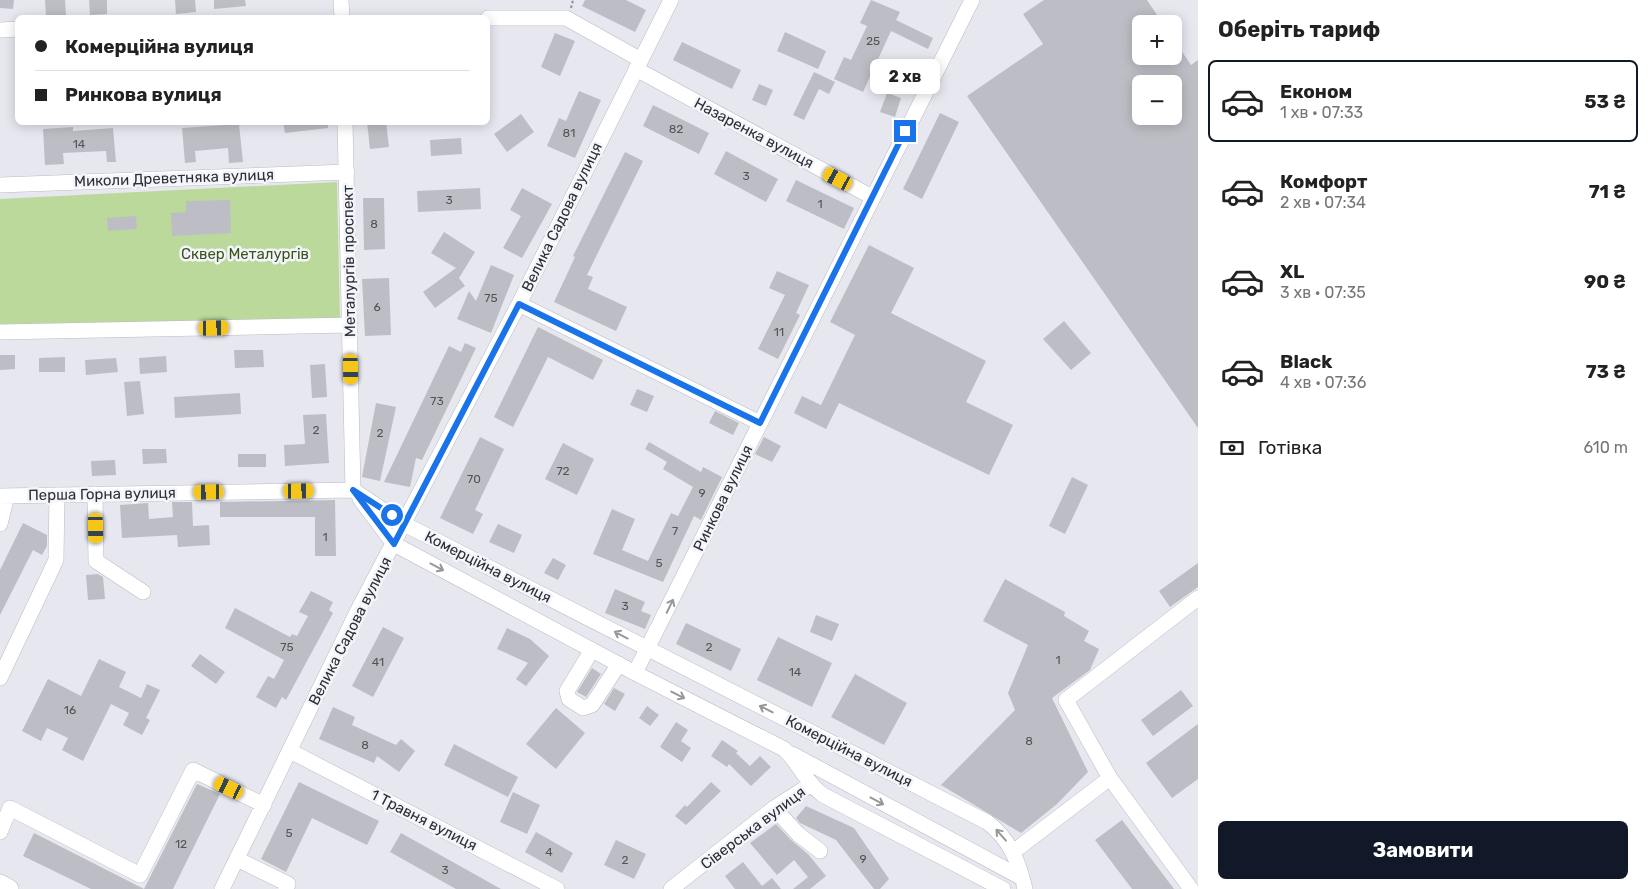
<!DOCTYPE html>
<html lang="uk">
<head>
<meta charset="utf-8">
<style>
	:root { --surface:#fff; --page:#f2f2f2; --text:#222; --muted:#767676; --line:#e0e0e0; --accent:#111827 }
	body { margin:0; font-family:Rubik,sans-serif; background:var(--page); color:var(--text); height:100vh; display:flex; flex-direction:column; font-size:19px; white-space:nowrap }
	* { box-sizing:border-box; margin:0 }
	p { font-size:16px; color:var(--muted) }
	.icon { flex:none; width:28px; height:28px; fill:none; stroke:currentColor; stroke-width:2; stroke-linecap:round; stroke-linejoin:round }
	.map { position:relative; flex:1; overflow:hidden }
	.details { display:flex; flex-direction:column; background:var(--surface); width:450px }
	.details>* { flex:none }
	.hud { position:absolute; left:15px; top:15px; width:475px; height:110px; border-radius:8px; box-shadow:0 2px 12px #0003; display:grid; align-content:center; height:110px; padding:0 20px; background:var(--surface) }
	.buttons { position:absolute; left:1132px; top:15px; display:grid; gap:10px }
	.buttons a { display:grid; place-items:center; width:50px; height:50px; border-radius:8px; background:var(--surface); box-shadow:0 2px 12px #0003; font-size:25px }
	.end { position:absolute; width:22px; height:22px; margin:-11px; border:6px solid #1a73e8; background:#fff; box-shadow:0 0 0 2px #fff }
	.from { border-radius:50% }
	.bubble { position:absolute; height:35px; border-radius:8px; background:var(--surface); box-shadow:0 2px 12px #0003; font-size:16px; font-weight:700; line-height:35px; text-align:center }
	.car { position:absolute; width:15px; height:30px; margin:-15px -8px; border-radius:6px; box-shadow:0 0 4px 1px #0007; background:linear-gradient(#f5c518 24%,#345 0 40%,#f5c518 0 76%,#345 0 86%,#f5c518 0) }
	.hud b { display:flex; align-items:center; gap:18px; height:48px; font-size:19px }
	.hud b+b { border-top:1px solid var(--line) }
	.hud i { width:12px; height:12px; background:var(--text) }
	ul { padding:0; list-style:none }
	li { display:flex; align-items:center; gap:15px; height:82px; margin:0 10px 8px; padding:0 10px; border:2px solid transparent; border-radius:8px }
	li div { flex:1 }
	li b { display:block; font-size:19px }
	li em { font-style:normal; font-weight:700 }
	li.on { border-color:var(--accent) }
	li>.icon { width:45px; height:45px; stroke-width:1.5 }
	h2 { padding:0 20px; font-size:22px; line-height:60px }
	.pay { display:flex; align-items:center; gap:12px; height:55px; padding:0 20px; font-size:19px }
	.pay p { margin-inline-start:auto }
	.button { display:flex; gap:10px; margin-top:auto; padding:10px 20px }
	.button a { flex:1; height:58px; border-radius:8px; background:var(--accent); color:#fff; font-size:20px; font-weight:700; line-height:58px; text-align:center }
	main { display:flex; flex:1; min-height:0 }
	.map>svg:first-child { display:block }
	.green { fill:#bbd99b }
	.building { fill:#bdbec5; fill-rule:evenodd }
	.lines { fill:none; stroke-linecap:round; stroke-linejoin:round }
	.minor-casing { stroke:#babcc3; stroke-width:16 }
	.major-casing { stroke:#babcc3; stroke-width:20 }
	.path { stroke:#8e8f95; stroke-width:2; stroke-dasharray:2.5 2.5; stroke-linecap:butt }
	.minor { stroke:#fff; stroke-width:15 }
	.major { stroke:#fff; stroke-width:19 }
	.oneway { stroke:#969798 }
	.route { stroke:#1a73e8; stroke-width:6 }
	.labels { text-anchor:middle; stroke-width:5; stroke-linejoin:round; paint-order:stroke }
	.number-label { font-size:12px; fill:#525357 }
	.street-label { font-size:15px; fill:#2e2f32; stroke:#f3f4fc }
	.park-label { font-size:15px; fill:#3b5516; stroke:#f3f4fc }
</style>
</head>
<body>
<main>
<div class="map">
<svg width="1198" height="889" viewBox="0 0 1198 889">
	<rect width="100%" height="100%" fill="#e6e7ef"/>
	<path class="green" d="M337,182L340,320L0,325V199Z"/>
	<path class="building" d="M0,0H14L13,9L0,8Z
		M45,0H65L66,15L46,16Z
		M89,0H107V14L90,15Z
		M175,0H195L196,12L176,14Z
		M214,0H245L246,6L214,9Z
		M585,0H626L646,10L635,32L582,6Z
		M871,0L900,12L896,20L933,38L928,49L891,31L863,92L834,79L844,57L851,60L867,26L860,23Z
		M1044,0H1147L1163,24H1141V56H1174V40L1191,65L1198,60V428L967,96L1043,44L1023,14ZM1141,84H1174V116H1141Z
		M785,32L826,51L818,69L777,51Z
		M555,33L575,41L560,76L541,67Z
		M682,42L741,70L732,89L673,60Z
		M814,72L835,82L829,94L819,89L804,120L793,115Z
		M759,84L773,90L766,106L752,100Z
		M579,91L601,100L575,158L547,146L559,118L566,121Z
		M887,93L901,98L895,117L880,112Z
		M653,105L709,133L699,154L643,126Z
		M940,113L959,122L922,199L903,189Z
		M521,114L534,132L507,152L494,134Z
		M283,122H328V128L285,133Z
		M367,122H386L389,147L370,149Z
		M239,124L243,162L229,163L228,148L195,151L196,162L185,163L182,128Z
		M73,127V131L113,128L116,162H107L106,151L63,153L64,164L45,165L43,129Z
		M461,138L462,154L431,156L430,140Z
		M726,151L778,179L766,202L714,174Z
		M625,152L643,161L587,275L593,277L588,289L627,307L616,331L554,302L575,257L573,256Z
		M796,180L854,208L844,229L786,201Z
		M480,188L481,209L418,212L417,191Z
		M522,188L552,204L522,258L503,248L521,216L510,210Z
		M363,198H384L385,249L364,250Z
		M230,200L231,233L172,236L171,213L186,212V201Z
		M136,216L137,229L108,231L107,218Z
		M444,232L475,252L459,278L465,286L435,308L423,292L456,268L431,253Z
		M869,245L914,268L891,313L986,361L966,402L1013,425L989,475L839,403L826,429L794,413L802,396L821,405L855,335L830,322Z
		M491,265L514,275L491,333L457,319L469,291L476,301Z
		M777,271L809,285L796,313L800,315L778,359L758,349L785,295L769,288Z
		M389,278L391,335L365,336L362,279Z
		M1064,321L1091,353L1071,370L1043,339Z
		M538,327L603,360L593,380L548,357L513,427L494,417Z
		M465,343L476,348L422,460L416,458L410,487L384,482L449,346L461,352Z
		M234,350H263L264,367L235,368Z
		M0,355H15V369L0,370Z
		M166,356L167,372L140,374L139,358Z
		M65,357V372H39V358Z
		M116,358L118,372L86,375L85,360Z
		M325,364L327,397L312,398L310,365Z
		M140,381L144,414L127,416L124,382Z
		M637,389L654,396L647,412L630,405Z
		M240,393L241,414L175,418L174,397Z
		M376,403L396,407L380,481L362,477Z
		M715,411L739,423L733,435L709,423Z
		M326,414L329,463L285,466L284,445L305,444L303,415Z
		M480,437L504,449L475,510L483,514L473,534L440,518Z
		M764,437L781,446L772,462L755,454Z
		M649,442L701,472L703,467L722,477L701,520L694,516L663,582L593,554L612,509L635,519L622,550L648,561L671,513L678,516L693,487L663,469L667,462L645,449Z
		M563,443L594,459L577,495L545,479Z
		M142,449H166L167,463L143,464Z
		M238,454H266V467H238Z
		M115,460L116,475L92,476L91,461Z
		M1072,477L1088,485L1065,534L1049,526Z
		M335,500L336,556H315V517H220V502Z
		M172,502H192L193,526L209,525L210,545L178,547L177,535L122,538L120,505L148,503L149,519L173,517Z
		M23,523L47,535V546L42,555L33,550L0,615V570Z
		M498,524L522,535L514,553L489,542Z
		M553,558L566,565L558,580L544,573Z
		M1198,563V587L1170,607L1159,591Z
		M98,574L103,577L105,599L88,600L86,575Z
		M1005,579L1065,612L1064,616L1089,631L1084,641L1099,649L1090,670L1052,698L1088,772L1057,804L1021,833L941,785L1015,710L1008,693L1028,645L983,621Z
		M615,589L645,602L641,611L651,615L645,629L605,613Z
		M311,591L333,602L329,610L333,613L286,700L282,697L276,708L256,697L268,676L274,679L284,660L225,628L235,608L290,637L292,634L297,636L308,616L299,612Z
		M816,615L839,624L832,641L810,632Z
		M686,623L741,649L731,671L676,644Z
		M383,627L404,638L373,697L352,686Z
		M507,628L530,639L549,656L526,686L516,679L528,663L497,649Z
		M778,637L832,663L812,707L757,680Z
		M200,654L225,672L216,684L191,666Z
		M99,659L126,672L119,687L141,698L147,684L160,690L146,718L150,720L142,735L123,725L129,713L111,704L83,761L62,750L68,738L47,728L41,741L22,731L48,679L81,696Z
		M592,668L601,674L586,697L577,692Z
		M855,674L907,703L884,745L831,717Z
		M614,688L625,694L615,711L604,704Z
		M1181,690L1193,706L1153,736L1141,720Z
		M647,706L659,715L650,726L639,718Z
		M333,707L355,717L352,725L396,745L401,739L415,751L399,772L377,756L374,763L319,739Z
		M556,708L585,733L556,769L526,744Z
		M676,722L688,730L681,741L691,748L682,762L660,747Z
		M1198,724V779L1172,798L1146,763Z
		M722,740L738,751L736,753L750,766L760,756L771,767L751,786L729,764L727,767L711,756Z
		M454,744L518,777L508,797L444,765Z
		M299,782L379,821L367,845L312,818L286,872L261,859Z
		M711,782L721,791L686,825L675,816L685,805L687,807Z
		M197,784L220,794L173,889H91L23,856L34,833L144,889Z
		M513,792L540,805L527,834L500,822Z
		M806,806L854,828L889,879L880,889H874L836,840L800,823L796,818Z
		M1122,820L1174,889H1132L1095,840Z
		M776,824L791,840L808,854L826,876L810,889H793L808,877L794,860L777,875L750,843Z
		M536,832L573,853L562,873L525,852Z
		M401,833L501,889H456L390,852Z
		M616,840L646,854L634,879L604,865Z
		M743,862L762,886L772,878L781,889H735L725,876Z"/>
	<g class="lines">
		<defs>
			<path id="minor" d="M341,0L342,18
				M488,18H566L641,60
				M0,30L18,29
				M636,69L872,197
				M345,122L353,490
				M0,185L347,172
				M519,304L760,423
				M0,332L350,325
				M353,490L404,524L987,822C1009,838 1019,862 1025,889
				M95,494L96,561L143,592
				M0,496L353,490
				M360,499L394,544L635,673L784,749C799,763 806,783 823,795L1003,889
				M0,524L7,496
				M592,650L567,691L569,699L583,708L592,705L619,664
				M635,673L972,0
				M0,678L56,560L57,495
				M290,751L557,889
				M792,754L1022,878
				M774,808L798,834L820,851
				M0,832L10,808L140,875L193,770L264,805
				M1013,852L1110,778
				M237,859L288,884L286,889
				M222,889L358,610L519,304L671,0
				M671,889L774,808L810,785
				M1191,889L1110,778L1066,700L1198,598"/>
			<path id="major" d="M0,884L9,889"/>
		</defs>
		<use href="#minor" class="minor-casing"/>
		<use href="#major" class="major-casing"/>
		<path class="path" d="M571,8L573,0"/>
		<use href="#minor" class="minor"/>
		<use href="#major" class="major"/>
	</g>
	<defs><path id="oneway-shaft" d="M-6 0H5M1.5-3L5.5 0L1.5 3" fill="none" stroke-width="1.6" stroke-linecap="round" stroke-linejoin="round" transform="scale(1.25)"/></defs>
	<g class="oneway">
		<use href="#oneway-shaft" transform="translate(437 567) rotate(28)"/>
		<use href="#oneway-shaft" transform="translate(670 606) rotate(-64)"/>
		<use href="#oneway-shaft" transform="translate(621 635) rotate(-152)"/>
		<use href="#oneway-shaft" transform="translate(678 695) rotate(27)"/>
		<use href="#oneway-shaft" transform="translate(766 709) rotate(-153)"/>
		<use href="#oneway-shaft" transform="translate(877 801) rotate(28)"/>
		<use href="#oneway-shaft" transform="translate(1001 835) rotate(-131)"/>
	</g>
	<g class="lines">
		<path class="route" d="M392,515L353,490L394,544L519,304L760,423L905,131"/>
	</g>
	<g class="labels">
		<g class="number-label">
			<text x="873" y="45">25</text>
			<text x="676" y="133">82</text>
			<text x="569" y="137">81</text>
			<text x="79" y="148">14</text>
			<text x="746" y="180">3</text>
			<text x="449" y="204">3</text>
			<text x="820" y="208">1</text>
			<text x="374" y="228">8</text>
			<text x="491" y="302">75</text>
			<text x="377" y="311">6</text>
			<text x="779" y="336">11</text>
			<text x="437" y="405">73</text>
			<text x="316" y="434">2</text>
			<text x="380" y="437">2</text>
			<text x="563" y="475">72</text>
			<text x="474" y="483">70</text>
			<text x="702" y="497">9</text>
			<text x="675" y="535">7</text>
			<text x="325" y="541">1</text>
			<text x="659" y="567">5</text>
			<text x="625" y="610">3</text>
			<text x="287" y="651">75</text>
			<text x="709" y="651">2</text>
			<text x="1058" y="664">1</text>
			<text x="378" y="666">41</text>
			<text x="795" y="676">14</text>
			<text x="70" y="714">16</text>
			<text x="1029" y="745">8</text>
			<text x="365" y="749">8</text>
			<text x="289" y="837">5</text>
			<text x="181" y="848">12</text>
			<text x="549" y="856">4</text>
			<text x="863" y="863">9</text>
			<text x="625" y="864">2</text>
			<text x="445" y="874">3</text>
		</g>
		<g class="street-label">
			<text transform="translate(754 133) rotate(28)" y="5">Назаренка вулиця</text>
			<text transform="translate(174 178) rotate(-2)" y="5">Миколи Древетняка вулиця</text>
			<text transform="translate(562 217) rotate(-64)" y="5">Велика Садова вулиця</text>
			<text transform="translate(349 261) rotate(-91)" y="5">Металургів проспект</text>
			<text transform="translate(102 494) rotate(-1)" y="5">Перша Горна вулиця</text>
			<text transform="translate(723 498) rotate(-64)" y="5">Ринкова вулиця</text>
			<text transform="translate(488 567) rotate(27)" y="5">Комерційна вулиця</text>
			<text transform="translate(350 631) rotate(-63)" y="5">Велика Садова вулиця</text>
			<text transform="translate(849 751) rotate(27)" y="5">Комерційна вулиця</text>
			<text transform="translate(424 820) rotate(27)" y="5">1 Травня вулиця</text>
			<text transform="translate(753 828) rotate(-37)" y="5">Сіверська вулиця</text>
		</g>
		<g class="park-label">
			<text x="245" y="259">Сквер Металургів</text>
		</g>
	</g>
</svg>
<div class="buttons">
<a>+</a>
<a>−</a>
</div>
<i class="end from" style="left:392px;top:515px"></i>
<i class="end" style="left:905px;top:131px"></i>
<div class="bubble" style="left:870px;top:59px;width:70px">2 хв</div>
<i class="car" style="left:838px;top:179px;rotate:298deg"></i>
<i class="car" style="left:214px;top:328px;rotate:89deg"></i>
<i class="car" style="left:351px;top:369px;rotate:179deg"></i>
<i class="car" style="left:299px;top:491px;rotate:89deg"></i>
<i class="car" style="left:209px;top:492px;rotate:269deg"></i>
<i class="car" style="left:96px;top:528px;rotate:179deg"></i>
<i class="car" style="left:229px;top:788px;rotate:296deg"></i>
<div class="hud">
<b><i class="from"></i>Комерційна вулиця</b>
<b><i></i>Ринкова вулиця</b>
</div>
</div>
<section class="details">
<h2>Оберіть тариф</h2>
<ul>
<li class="on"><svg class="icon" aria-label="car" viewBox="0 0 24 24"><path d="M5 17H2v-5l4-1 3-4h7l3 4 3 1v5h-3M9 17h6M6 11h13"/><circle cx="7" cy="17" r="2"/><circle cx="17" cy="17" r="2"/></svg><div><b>Економ</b><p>1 хв · 07:33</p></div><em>53 ₴</em></li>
<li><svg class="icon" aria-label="car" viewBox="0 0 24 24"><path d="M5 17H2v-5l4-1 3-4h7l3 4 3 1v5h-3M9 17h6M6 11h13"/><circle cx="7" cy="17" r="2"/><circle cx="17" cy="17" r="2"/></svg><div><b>Комфорт</b><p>2 хв · 07:34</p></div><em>71 ₴</em></li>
<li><svg class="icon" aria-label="car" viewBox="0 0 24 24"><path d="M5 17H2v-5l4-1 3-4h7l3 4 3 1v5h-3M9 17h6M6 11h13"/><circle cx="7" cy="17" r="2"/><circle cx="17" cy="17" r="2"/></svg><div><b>XL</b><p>3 хв · 07:35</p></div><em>90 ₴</em></li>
<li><svg class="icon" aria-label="car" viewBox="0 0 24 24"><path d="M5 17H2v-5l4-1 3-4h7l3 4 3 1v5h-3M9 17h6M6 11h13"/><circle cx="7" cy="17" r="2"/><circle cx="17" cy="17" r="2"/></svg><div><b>Black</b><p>4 хв · 07:36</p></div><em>73 ₴</em></li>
</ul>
<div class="pay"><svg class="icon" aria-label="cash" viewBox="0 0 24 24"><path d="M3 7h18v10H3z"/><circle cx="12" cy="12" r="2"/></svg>Готівка<p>610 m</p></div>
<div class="button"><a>Замовити</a></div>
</section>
</main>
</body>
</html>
